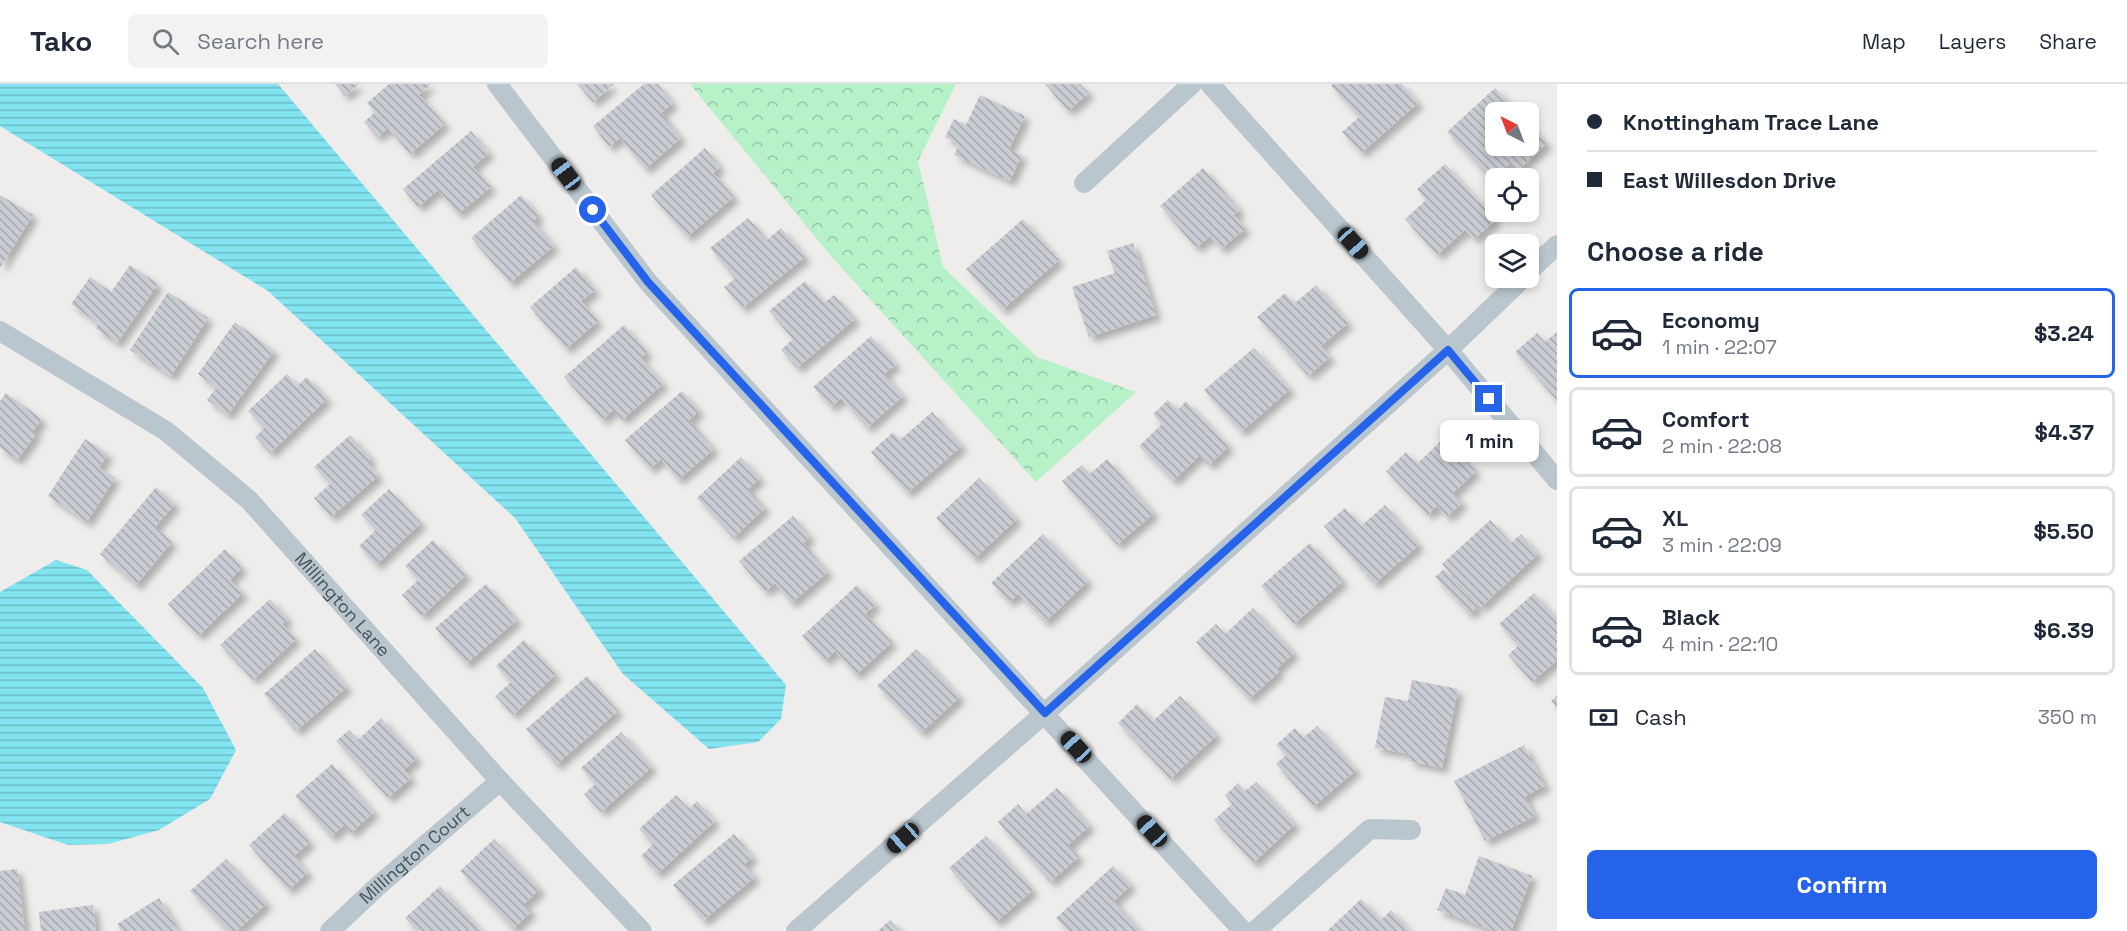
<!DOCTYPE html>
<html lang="en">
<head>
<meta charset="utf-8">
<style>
	:root { --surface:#fff; --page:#f2f2f3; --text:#1f2937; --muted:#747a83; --line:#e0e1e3; --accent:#2563eb }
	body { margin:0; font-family:"Space Grotesk",sans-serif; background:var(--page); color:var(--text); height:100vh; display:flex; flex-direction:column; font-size:22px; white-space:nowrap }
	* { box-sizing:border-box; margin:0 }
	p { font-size:20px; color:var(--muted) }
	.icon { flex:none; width:33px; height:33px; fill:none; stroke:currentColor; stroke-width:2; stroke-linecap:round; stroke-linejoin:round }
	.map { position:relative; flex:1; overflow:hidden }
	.panel { display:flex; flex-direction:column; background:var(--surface); width:570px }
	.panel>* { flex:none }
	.banner { display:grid; align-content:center; height:132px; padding:0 30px; background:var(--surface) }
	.needle { width:39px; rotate:318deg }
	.fabs { position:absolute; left:1485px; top:18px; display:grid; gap:12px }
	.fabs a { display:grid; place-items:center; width:54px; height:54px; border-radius:9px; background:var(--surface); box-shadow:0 3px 9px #0003; font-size:30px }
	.end { position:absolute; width:27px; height:27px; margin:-14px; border:8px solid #2563eb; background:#fff; box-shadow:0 0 0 3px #fff }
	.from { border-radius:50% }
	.bubble { position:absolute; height:42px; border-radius:9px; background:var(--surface); box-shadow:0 3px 9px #0003; font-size:20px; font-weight:700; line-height:42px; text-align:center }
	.car { position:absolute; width:18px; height:36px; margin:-18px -9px; border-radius:8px; box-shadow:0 0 4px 2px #0007; background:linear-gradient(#222 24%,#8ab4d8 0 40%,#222 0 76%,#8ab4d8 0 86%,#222 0) }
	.banner b { display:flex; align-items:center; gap:21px; height:57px; font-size:22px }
	.banner b+b { border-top:2px solid var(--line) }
	.banner i { width:15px; height:15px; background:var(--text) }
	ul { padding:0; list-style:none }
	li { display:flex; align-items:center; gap:18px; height:90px; margin:0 12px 9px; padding:0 18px; border:3px solid var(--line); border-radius:9px }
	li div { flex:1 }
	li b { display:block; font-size:22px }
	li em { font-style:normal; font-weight:700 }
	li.on { border-color:var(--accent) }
	li>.icon { width:54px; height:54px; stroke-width:1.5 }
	h2 { padding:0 30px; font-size:27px; line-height:72px }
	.pay { display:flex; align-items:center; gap:15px; height:66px; padding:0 30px; font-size:22px }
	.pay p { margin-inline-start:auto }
	.primary-button { display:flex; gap:12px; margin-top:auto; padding:12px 30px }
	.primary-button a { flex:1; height:69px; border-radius:9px; background:var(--accent); color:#fff; font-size:24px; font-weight:700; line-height:69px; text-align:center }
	header { display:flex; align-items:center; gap:36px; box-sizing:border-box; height:84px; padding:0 30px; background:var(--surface); border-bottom:2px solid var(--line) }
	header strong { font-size:28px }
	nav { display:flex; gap:33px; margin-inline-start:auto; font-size:21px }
	.search { width:420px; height:54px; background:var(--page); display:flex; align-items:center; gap:15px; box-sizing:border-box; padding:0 21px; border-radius:9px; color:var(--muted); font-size:22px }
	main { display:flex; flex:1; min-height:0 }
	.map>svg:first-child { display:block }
	.forest { fill:url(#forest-crowns) }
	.water { fill:url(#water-rules) }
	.building { fill:url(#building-back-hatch); filter:url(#shadow) }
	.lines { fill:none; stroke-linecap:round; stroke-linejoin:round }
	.minor { stroke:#b9c6cd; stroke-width:20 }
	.route { stroke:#2563eb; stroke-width:8 }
	.labels { text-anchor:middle; stroke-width:6; stroke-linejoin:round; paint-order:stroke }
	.street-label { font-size:18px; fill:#44525b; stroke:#fff }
</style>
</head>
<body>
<header>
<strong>Tako</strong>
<div class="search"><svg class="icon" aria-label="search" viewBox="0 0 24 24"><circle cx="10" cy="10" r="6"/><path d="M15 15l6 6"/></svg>Search here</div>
<nav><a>Map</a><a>Layers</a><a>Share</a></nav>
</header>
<main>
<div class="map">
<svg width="1557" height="847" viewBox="0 0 1557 847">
	<defs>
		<pattern id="forest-crowns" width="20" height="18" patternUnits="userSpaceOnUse" patternTransform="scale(1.5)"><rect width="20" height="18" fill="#b7f1c8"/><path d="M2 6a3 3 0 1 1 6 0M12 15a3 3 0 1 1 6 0" fill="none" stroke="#96c6a5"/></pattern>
		<pattern id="water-rules" width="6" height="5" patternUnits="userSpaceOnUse" patternTransform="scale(1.5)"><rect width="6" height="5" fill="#81e4f0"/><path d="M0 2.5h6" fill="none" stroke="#6bbbc5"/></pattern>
		<pattern id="building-back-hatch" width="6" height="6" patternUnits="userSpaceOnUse" patternTransform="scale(1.5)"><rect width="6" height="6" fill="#c9ccd2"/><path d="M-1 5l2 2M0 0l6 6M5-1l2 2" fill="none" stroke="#a5a8ad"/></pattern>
		<filter id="shadow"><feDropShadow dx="5.5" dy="5.5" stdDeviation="3" flood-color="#0004"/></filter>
	</defs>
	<rect width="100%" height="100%" fill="#efecec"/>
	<path class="forest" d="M690,0H956L918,77L943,183L1037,273L1136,308L1036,398L830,171Z"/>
	<path class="water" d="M0,0H278L786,601L781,635L758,658L709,665L623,590L515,434L268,207L0,42Z
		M56,476L87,486L203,604L236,666L210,715L159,746L108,760L68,761L0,738V508Z"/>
	<path class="building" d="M335,0H359L345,12Z
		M389,0H431L419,11L445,40L410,70L388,44L377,53L364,38L375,28L367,19Z
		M577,0H614L593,18Z
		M644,0H658L673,19L661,29L681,54L645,85L620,54L609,63L593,42Z
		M1045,0H1080L1089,9L1068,27Z
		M1333,0H1402L1418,19L1361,69L1342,48L1359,33L1331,2Z
		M1495,4L1518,28H1496V62H1528V39L1547,59L1518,87L1510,79L1491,96L1447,48Z
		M980,11L1025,32L1009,65L1022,71L1010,97L954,71L959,60L945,53L954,35L966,41Z
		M471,47L489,69L473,83L491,103L458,130L438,106L418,123L403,105Z
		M705,64L720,83L713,89L734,113L687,153L651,111Z
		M1445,80L1496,136L1474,155L1465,146L1437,171L1405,135L1426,116L1417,105Z
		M1203,84L1240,126L1217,146L1235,132L1245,145L1221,165L1210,152L1196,164L1160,122Z
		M0,111L33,131L0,184Z
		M521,111L539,132L533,137L554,162L510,199L471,154Z
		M748,134L767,156L781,144L805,173L742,224L724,203L735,195L710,164Z
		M1023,135L1059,176L1002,226L966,185Z
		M1133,159L1156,231L1089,253L1072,203L1115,189L1107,167Z
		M130,181L158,200L117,259L95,244L99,240L71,220L90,193L111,208Z
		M576,183L595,206L581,217L598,237L566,265L530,223Z
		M805,197L824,219L834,211L855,235L797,284L781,266L793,255L769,227Z
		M1316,201L1348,239L1321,262L1330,273L1308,292L1257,233L1285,209L1294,220Z
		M168,208L208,234L171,292L130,266Z
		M235,238L274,267L228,331L207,316L216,304L198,290Z
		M624,241L647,268L641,274L663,300L622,336L613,326L602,336L564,293Z
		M1557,248V317L1515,268L1537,249L1545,258Z
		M871,252L896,280L884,290L903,312L867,344L841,314L831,323L813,303Z
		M1254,264L1290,305L1241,348L1204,306Z
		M287,290L297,302L307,293L327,315L270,369L255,353L264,344L248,327Z
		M682,307L699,327L689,336L714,365L678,396L661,375L650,385L625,356Z
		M6,309L42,335L33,347L36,350L17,376L0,364V317Z
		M1168,316L1178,326L1186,317L1229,362L1209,381L1200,371L1173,397L1139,362L1162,340L1153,330Z
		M932,328L962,362L907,409L871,368L893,348L900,356Z
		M350,351L371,374L367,378L378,392L331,433L314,414L330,400L314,383Z
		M1444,354L1476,387L1453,409L1462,419L1447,433L1437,422L1428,431L1386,387L1406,368L1417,380Z
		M85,355L108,370L99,384L115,394L87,438L48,412Z
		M741,373L760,394L748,405L765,424L733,454L697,414Z
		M1107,375L1154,429L1117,461L1062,397L1082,381L1090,390Z
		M979,394L1017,435L974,475L936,434Z
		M156,403L175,420L155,443L172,458L136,501L100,470Z
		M389,405L421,439L376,481L359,462L376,446L361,431Z
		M1385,421L1419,461L1374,500L1324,442L1345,424L1361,442Z
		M793,432L810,453L803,459L828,488L791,519L775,499L765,508L739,477Z
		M1490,436L1511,459L1521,450L1538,470L1481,523L1442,480Z
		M1043,450L1088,497L1045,538L1018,510L1009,518L991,499Z
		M433,456L466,491L422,532L402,511L418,496L405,482Z
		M1310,459L1343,497L1294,540L1261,502Z
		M225,465L242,484L230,496L243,509L198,552L168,520Z
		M1444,485L1478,523L1469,530L1435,493Z
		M486,500L517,536L466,580L435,544Z
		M857,501L876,521L865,530L892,558L856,591L835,567L825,577L802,552Z
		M1534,509L1557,535V576L1532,598L1508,571L1518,562L1499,540Z
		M270,515L288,535L282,540L296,555L253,596L220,561Z
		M1253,524L1294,569L1276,585L1279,588L1249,615L1196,558L1216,540L1225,550Z
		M524,556L556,590L513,631L495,612L511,598L496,582Z
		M315,565L347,603L296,647L264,610Z
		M916,565L960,613L921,649L877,602Z
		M587,592L618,627L556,681L526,645Z
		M1412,596L1458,605L1442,684L1409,677L1410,670L1375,664L1385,613L1408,617Z
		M1557,611V624L1551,617Z
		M1180,612L1217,651L1170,695L1118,639L1137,620L1153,637Z
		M381,634L417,674L404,686L411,694L388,714L336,657L349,646L358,656Z
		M1317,642L1356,686L1313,723L1276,680L1286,671L1276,661L1295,644L1303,654Z
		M621,648L652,683L601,728L584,710L595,700L581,684Z
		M1524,661L1545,702L1525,712L1535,732L1485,757L1454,697Z
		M332,680L374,728L351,749L344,741L331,753L295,712Z
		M1256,698L1295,740L1253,779L1214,736L1232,720L1225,711L1238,699L1245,707Z
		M1057,704L1090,742L1068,761L1079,773L1050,798L998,738L1018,720L1026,730Z
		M676,711L689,725L697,717L715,737L657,790L641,772L653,760L639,745Z
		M285,729L310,758L294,772L308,789L288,806L249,761Z
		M734,750L753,773L744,780L755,793L703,837L673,801Z
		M986,752L1033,806L996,838L949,784Z
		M494,755L540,805L524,820L531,828L513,845L460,787Z
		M1479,772L1532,792L1511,847H1495L1437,826L1446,804L1465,811Z
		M226,775L267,819L237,847H227L190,807Z
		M1113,782L1131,801L1114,817L1141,847H1068L1056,834Z
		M17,785L25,846L0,847V787Z
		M440,802L482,847H417L405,834Z
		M159,814L179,847H121L117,840Z
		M1361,815L1381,836L1391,826L1410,847H1327Z
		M93,821L96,847H41L39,828Z
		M890,836L900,847H878Z"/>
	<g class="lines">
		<g class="minor">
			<path d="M497,0L648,198L1243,847"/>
			<path d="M1210,0L1448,266L1557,396"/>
			<path d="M1084,99L1192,0"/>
			<path d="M1528,188L1557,161"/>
			<path id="s1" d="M0,247L166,347L249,416L500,697L642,847"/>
			<path id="s2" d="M330,847L379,801L500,697"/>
			<path d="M796,847L1045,629L1448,266L1523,194"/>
			<path d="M1255,847L1370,745L1411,746"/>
		</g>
	</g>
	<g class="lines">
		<path class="route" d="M593,126L648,198L1045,629L1448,266L1489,315"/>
	</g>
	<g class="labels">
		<g class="street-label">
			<text dy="6" stroke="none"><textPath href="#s1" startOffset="442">Millington Lane</textPath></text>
			<text dy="6" stroke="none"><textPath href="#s2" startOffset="114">Millington Court</textPath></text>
		</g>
	</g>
</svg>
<div class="fabs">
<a><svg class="needle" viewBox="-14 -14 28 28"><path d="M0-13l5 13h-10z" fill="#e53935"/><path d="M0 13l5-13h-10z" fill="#747a83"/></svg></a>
<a><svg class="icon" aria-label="locate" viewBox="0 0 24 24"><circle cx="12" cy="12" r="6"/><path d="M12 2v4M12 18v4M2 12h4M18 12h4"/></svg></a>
<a><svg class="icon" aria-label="layers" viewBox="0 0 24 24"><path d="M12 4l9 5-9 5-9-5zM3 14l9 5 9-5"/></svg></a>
</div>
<i class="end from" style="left:593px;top:126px"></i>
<i class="end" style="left:1489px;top:315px"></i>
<div class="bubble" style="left:1440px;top:336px;width:99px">1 min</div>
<i class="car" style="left:566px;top:90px;rotate:323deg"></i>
<i class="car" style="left:1353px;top:159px;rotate:138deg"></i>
<i class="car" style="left:1076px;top:663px;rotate:317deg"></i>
<i class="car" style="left:1152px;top:747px;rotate:318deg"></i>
<i class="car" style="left:903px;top:754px;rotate:229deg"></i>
</div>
<section class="panel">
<div class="banner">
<b><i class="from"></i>Knottingham Trace Lane</b>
<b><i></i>East Willesdon Drive</b>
</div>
<h2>Choose a ride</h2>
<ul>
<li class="on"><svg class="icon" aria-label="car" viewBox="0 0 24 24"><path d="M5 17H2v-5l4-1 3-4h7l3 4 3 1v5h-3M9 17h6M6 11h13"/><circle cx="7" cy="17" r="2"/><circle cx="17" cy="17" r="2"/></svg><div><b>Economy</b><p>1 min · 22:07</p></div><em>$3.24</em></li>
<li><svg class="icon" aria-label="car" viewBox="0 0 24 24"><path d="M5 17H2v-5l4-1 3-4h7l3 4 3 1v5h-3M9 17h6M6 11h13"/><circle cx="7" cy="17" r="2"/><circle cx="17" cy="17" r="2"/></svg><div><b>Comfort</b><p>2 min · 22:08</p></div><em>$4.37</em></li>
<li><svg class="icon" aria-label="car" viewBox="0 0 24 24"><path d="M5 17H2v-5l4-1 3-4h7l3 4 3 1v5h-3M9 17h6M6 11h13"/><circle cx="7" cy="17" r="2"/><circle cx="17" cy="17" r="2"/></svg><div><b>XL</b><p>3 min · 22:09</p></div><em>$5.50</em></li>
<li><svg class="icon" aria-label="car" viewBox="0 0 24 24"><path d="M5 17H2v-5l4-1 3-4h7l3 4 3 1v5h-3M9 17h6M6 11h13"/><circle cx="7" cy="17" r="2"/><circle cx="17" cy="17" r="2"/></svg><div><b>Black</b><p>4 min · 22:10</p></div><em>$6.39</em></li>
</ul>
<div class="pay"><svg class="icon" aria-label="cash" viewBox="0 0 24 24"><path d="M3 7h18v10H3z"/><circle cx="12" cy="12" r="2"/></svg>Cash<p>350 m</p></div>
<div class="primary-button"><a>Confirm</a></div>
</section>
</main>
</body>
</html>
